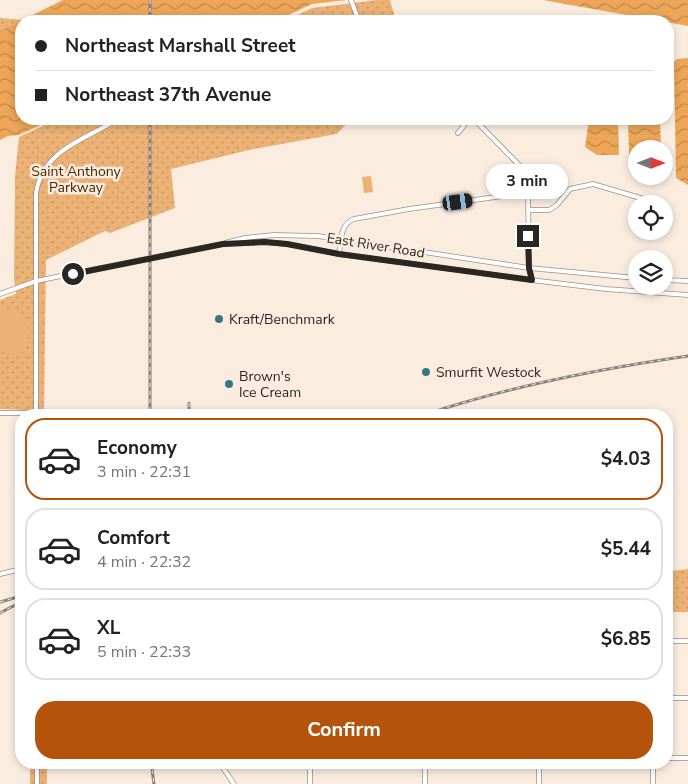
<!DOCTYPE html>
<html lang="en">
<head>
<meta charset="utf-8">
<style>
	:root { --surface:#fff; --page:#f2f2f2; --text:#222; --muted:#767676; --line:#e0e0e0; --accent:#b45309 }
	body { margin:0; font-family:"Nunito Sans",sans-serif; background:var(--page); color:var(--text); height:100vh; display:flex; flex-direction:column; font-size:19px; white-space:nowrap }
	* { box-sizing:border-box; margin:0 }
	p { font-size:16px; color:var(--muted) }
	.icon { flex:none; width:28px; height:28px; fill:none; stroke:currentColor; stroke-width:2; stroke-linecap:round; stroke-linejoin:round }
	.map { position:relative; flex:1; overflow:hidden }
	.side { position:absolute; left:15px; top:409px; width:658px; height:360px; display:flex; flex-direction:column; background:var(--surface); border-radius:20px; box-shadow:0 2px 8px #0003 }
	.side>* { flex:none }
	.guide { position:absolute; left:15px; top:15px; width:659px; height:110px; border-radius:20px; box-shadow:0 2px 8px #0003; display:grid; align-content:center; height:110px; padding:0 20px; background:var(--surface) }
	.needle { width:32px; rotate:90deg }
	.tools { position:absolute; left:628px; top:140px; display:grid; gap:10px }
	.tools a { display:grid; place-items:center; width:45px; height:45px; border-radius:50%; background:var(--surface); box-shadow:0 2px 8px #0003; font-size:25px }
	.end { position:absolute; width:22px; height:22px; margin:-11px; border:6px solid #2a2621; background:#fff; box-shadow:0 0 0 2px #fff }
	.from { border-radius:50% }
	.bubble { position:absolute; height:35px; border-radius:18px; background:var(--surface); box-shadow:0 2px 8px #0003; font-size:16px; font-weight:700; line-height:35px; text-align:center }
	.car { position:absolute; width:15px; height:30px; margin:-15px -8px; border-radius:6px; box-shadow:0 0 4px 1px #0007; background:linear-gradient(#222 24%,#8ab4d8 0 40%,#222 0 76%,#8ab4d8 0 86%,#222 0) }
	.guide b { display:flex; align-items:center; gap:18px; height:48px; font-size:19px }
	.guide b+b { border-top:1px solid var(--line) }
	.guide i { width:12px; height:12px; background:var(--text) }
	ul { padding:9px 0 0; list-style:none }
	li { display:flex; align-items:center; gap:15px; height:82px; margin:0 10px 8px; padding:0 10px; border:2px solid var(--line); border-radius:20px }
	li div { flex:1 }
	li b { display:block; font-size:19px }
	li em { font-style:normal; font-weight:700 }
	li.on { border-color:var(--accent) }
	li>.icon { width:45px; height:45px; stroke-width:1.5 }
	.primary-button { display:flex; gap:10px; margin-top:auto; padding:10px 20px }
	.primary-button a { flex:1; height:58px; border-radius:20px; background:var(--accent); color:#fff; font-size:20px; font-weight:700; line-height:58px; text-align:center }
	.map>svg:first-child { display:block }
	.park { fill:url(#park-dots) }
	.pitch { fill:#ebb175 }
	.water { fill:url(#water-waves) }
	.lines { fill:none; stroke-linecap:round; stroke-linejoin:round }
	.minor-casing { stroke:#9c9084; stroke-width:5.5 }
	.minor { stroke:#fff; stroke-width:4 }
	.rail-casing { stroke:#888078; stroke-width:3 }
	.rail { stroke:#faede0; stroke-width:1; stroke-dasharray:4; stroke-linecap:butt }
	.route { stroke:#2a2621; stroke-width:6 }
	.poi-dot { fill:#357888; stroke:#faede0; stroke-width:2 }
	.labels { text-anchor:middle; stroke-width:5; stroke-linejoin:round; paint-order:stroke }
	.park-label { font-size:14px; fill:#442805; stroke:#faede0 }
	.street-label { font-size:14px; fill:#2a2621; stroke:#faede0 }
	.poi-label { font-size:14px; fill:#2a2621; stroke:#faede0; text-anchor:start }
</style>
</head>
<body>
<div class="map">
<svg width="688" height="784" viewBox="0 0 688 784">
	<defs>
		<pattern id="park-dots" width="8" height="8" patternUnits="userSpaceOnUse" patternTransform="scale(1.25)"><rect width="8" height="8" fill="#ebb175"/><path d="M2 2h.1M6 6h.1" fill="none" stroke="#ca9865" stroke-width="1.8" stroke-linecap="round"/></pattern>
		<pattern id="water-waves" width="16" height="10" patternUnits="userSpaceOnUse" patternTransform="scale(1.25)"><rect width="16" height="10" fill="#eda658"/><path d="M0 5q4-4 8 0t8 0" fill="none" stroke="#c08748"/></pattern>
	</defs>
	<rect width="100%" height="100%" fill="#faede0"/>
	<path class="park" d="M377,0H390L396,21H285L312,8Z
		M0,18L24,20L0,31Z
		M58,119H351L337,134L249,150L171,169L175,208L110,233L105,231L46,260L44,415H26V410L0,409V300L16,294L14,279L15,176L19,137Z
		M688,569V612H672V571Z
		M30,763H47V784H30Z"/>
	<path class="pitch" d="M371,176L373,192L364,193L362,177Z
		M0,306C33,313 32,326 22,355L0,352Z"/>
	<path class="water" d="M63,0H347L312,4L276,21H21V119H53L19,135L8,136L0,140V31Z
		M543,0H688V26Z
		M688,58V185L676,178L674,62L677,59Z
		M589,119H618L619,155H597L585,147Z
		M628,119H660L661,149H636V161L633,160L629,154Z"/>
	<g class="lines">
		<defs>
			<path id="minor" d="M351,0L359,21
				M474,119L520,166L526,175L528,188L529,268L532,280
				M458,133L469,119
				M528,210H549L557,205L570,189L593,184L654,202
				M225,243L245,238L274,235L318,236L529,268L636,278
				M339,254C341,241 340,224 354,219L409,209L503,196L528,188
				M664,280L688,281
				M0,294L36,281L186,251L223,244L265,242L287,244L339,254L539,281L606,289L688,295
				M0,413H36
				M36,415V193C43,149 85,140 118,119
				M0,574L21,569
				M666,641H688
				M666,698H688
				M666,758H688
				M219,762L234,784
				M310,762V784
				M425,762V784
				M539,762V784
				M37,784V762
				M653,784V762"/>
		</defs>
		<use href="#minor" class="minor-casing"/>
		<use href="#minor" class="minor"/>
		<defs>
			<path id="rail" d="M150,0V21
				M150,119V415
				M189,403V415
				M368,415L373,414
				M424,415C510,386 598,369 688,356
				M0,602L21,596
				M0,613L21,602
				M151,762L154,784"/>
		</defs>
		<use href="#rail" class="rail-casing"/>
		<use href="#rail" class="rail"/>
	</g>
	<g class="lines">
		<path class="route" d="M73,274L223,244L265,242L287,244L339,254L532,280L529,268L528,236"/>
	</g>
	<g class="poi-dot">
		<circle cx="219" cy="319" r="5"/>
		<circle cx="426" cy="372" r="5"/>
		<circle cx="229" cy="384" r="5"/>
	</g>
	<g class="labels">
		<g class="park-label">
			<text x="76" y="176">Saint Anthony<tspan x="76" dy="16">Parkway</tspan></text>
		</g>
		<g class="street-label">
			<text transform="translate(376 245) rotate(9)" y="5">East River Road</text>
		</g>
		<g class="poi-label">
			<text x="229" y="324">Kraft/Benchmark</text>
			<text x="436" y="377">Smurfit Westock</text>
			<text x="239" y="381">Brown's<tspan x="239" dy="16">Ice Cream</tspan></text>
		</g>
	</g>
</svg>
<div class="tools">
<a><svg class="needle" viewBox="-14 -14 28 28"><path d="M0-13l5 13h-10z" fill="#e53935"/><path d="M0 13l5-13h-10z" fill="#767676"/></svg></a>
<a><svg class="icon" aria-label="locate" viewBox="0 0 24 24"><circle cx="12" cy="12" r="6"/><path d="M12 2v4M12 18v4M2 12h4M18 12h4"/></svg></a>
<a><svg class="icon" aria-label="layers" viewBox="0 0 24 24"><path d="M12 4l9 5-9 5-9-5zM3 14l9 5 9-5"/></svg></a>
</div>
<i class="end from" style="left:73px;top:274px"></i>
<i class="end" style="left:528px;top:236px"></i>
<div class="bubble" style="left:486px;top:164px;width:82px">3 min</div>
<i class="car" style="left:458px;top:202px;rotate:82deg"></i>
<div class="guide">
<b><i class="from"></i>Northeast Marshall Street</b>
<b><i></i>Northeast 37th Avenue</b>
</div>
<section class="side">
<ul>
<li class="on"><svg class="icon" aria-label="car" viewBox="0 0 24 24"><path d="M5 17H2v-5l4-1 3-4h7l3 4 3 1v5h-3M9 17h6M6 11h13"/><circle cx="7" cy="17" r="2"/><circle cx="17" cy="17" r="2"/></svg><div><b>Economy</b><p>3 min · 22:31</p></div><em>$4.03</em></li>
<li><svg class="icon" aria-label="car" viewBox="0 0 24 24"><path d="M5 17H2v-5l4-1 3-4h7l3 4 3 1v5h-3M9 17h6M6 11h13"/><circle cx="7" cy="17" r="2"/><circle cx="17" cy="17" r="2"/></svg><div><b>Comfort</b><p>4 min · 22:32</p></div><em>$5.44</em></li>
<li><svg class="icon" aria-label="car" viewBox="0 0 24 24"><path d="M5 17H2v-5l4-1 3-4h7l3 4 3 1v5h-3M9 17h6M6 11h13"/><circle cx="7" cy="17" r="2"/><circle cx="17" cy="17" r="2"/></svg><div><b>XL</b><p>5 min · 22:33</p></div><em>$6.85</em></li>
</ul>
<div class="primary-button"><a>Confirm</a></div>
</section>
</div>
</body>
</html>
